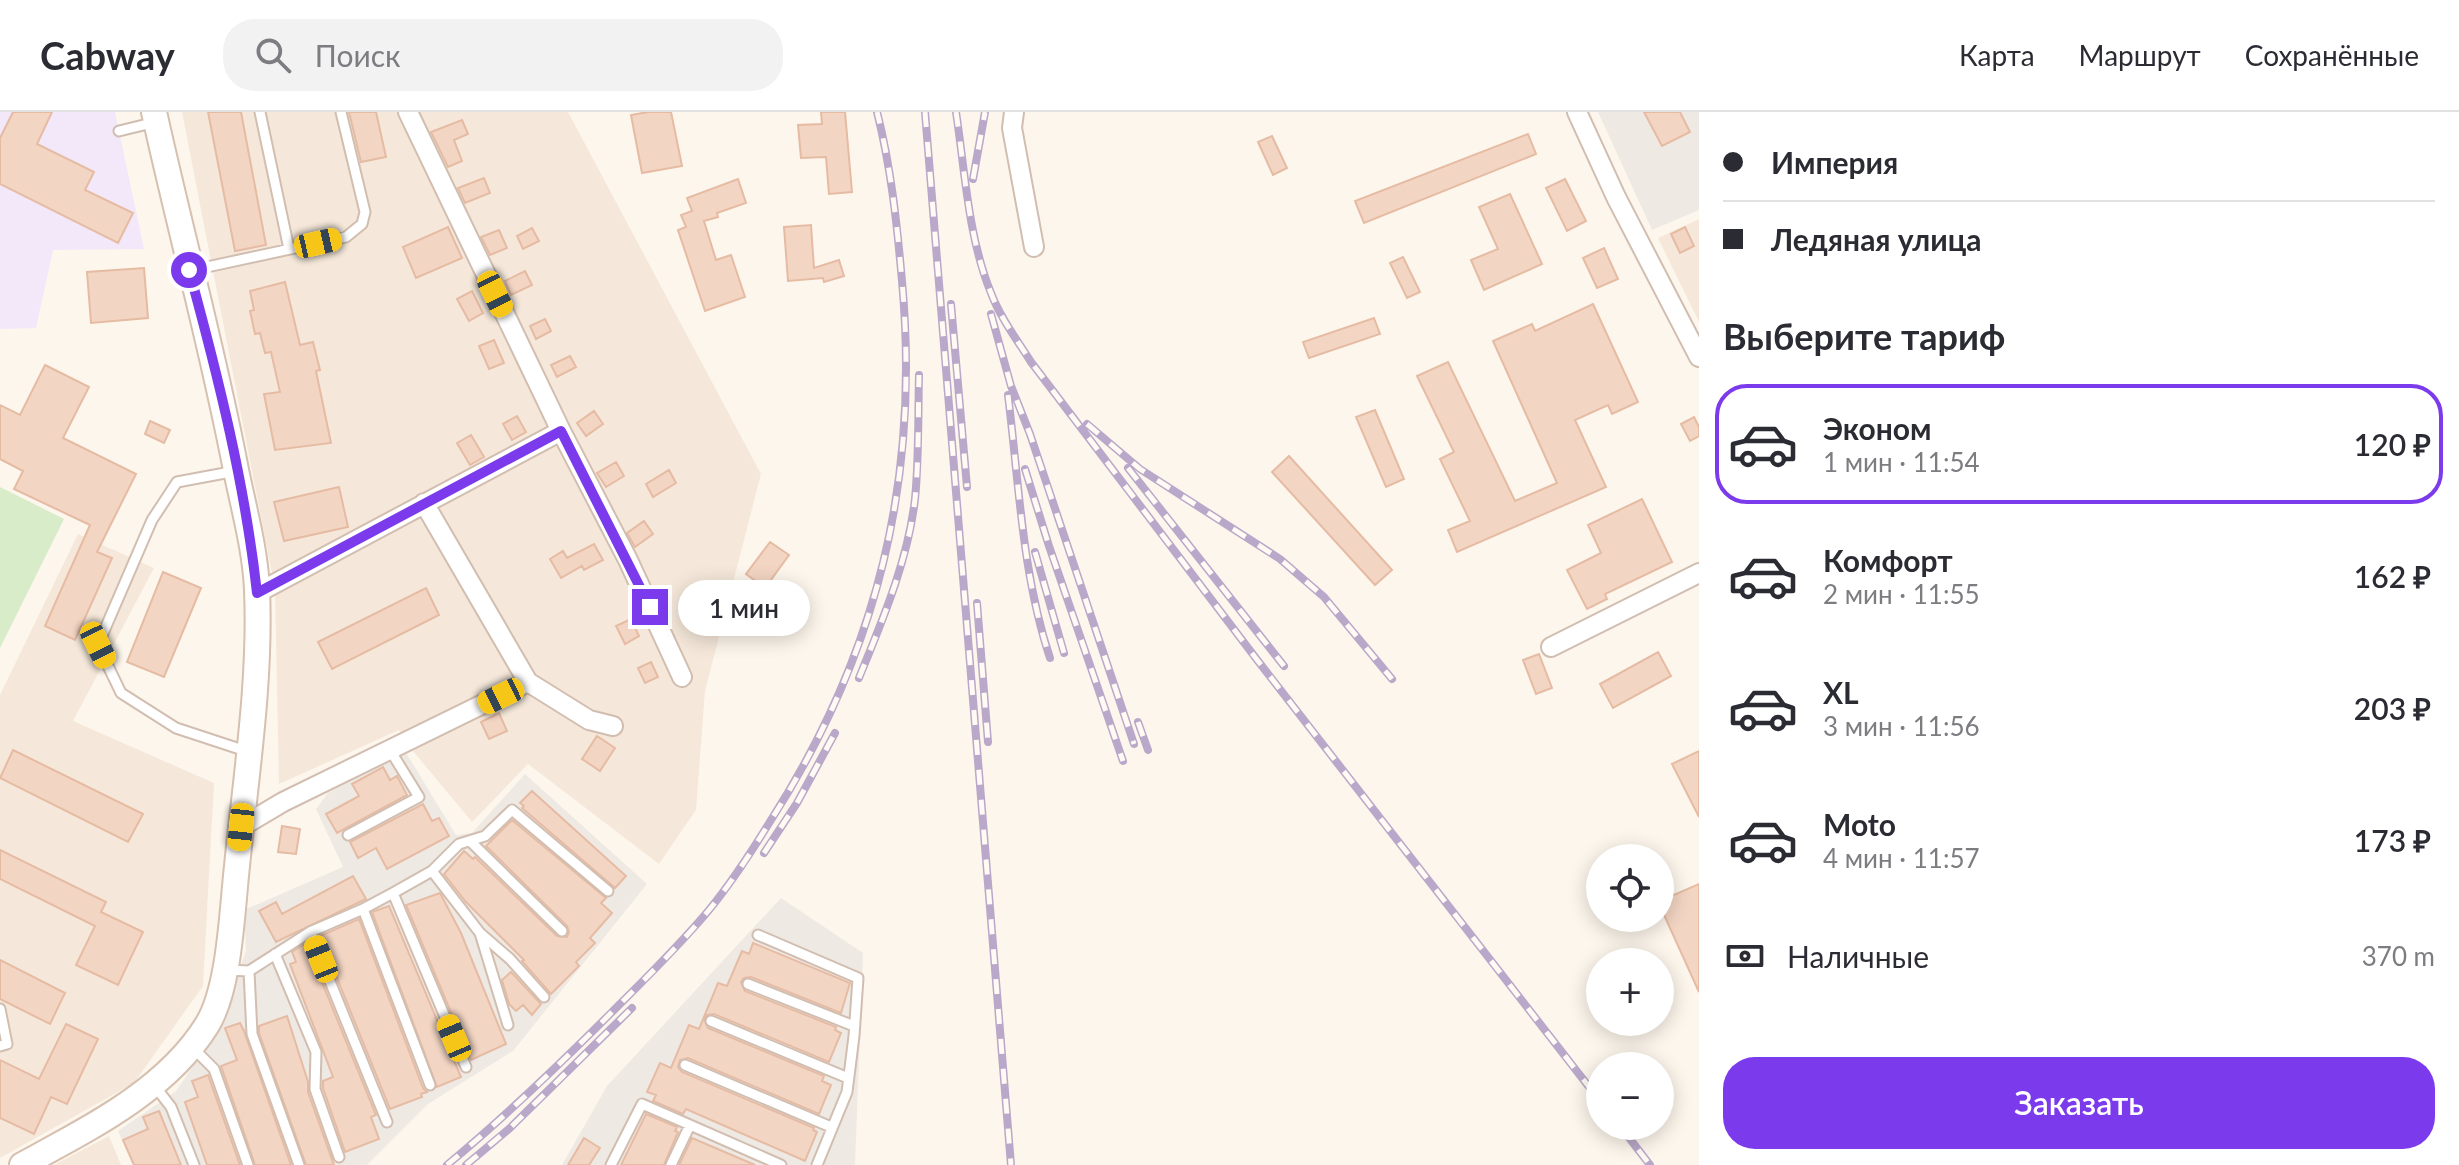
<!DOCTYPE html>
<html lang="ru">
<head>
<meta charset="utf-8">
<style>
	:root { --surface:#fff; --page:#f2f2f3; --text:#2b2b33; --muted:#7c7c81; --line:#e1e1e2; --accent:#7c3aed }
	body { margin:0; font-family:Lato,sans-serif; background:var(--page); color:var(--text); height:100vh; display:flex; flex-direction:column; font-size:30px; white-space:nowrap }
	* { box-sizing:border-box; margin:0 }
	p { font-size:26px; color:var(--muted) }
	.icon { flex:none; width:44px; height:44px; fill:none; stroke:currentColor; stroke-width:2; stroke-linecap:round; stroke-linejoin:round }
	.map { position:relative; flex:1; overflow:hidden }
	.side { display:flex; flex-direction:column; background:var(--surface); width:760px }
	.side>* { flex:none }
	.banner { display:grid; align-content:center; height:176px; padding:0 24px; background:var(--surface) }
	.buttons { position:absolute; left:1586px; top:732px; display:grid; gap:16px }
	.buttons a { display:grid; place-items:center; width:88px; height:88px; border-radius:50%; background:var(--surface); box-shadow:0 4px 20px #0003; font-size:40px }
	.end { position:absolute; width:36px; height:36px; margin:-18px; border:10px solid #7c3aed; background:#fff; box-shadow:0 0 0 4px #fff }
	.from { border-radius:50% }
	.bubble { position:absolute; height:56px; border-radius:28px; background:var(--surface); box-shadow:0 4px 20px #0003; font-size:26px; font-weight:600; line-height:56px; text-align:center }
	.car { position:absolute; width:24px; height:48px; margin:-24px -12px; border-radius:10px; box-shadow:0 0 6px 2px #0007; background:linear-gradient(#f5c518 24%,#345 0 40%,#f5c518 0 76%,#345 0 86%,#f5c518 0) }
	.banner b { display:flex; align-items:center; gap:28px; height:76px; font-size:30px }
	.banner b+b { border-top:2px solid var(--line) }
	.banner i { width:20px; height:20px; background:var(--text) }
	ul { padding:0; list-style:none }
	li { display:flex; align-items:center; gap:24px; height:120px; margin:0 16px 12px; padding:0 8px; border:4px solid transparent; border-radius:32px }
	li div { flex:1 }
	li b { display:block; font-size:30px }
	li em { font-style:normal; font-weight:600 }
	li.active { border-color:var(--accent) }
	li>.icon { width:72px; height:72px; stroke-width:1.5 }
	h2 { padding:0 24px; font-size:36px; line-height:96px }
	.pay { display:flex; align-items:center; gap:20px; height:88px; padding:0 24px; font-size:30px }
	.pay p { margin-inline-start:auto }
	.action { display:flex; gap:16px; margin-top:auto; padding:16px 24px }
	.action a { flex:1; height:92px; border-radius:32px; background:var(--accent); color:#fff; font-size:32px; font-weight:600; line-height:92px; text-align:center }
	header { display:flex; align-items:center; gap:48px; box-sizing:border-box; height:112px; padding:0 40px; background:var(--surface); border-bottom:2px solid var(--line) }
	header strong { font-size:38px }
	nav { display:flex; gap:44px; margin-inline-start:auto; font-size:28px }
	.search { width:560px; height:72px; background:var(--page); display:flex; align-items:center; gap:20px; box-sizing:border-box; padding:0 28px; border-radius:32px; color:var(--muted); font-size:30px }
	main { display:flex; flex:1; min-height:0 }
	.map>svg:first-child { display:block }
	.residential { fill:#f5e8da }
	.industrial { fill:#efe9e4 }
	.education { fill:#f3e8fa }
	.green { fill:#d8ecc9 }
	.building { fill:#f3d5c3; stroke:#e6bba3; stroke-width:2 }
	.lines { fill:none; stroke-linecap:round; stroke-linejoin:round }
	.lane-casing { stroke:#d1beb0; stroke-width:13 }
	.street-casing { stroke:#d1beb0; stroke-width:22 }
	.secondary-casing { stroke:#d6c0b0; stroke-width:28 }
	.lane { stroke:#fff; stroke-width:9 }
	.street { stroke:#fff; stroke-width:18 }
	.secondary { stroke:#fff; stroke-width:24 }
	.rail-casing { stroke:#b9a8c9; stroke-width:8 }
	.rail { stroke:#fffaf3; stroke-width:5; stroke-dasharray:15; stroke-linecap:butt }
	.route { stroke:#7c3aed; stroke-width:10 }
</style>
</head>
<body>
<header>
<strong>Cabway</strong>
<div class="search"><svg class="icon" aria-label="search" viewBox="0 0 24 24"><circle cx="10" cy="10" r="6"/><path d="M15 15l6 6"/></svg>Поиск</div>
<nav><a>Карта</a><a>Маршрут</a><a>Сохранённые</a></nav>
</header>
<main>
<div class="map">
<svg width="1699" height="1053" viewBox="0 0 1699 1053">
	<rect width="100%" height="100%" fill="#fdf6ec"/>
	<path class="residential" d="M182,0H568L761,362L705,579L696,698L659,752L528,652L472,710L408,633L399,618L279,672L275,477Z
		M1699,107V210L1658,126Z
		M78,422L154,456L73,609L214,671L203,874L134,971L0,1046V583Z
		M109,1024L121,1053H54Z"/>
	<path class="industrial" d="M1598,0H1699V98L1652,118Z
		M405,639L456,723L472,721L525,662L647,772L513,939L428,992L367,1053H133L118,1019L176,979L217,919L246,839L244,798L343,755L316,697L328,681Z
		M781,786L863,841L855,1053H562L607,974Z"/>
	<path class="education" d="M0,0H115L144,137L53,138L36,216L0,217Z"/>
	<path class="green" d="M0,375L64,407L0,536Z"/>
	<path class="building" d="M13,0H52L37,32L94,60L85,78L133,101L118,131L0,72V26Z
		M208,0H241L266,133L235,139Z
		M349,0H376L386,45L361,50Z
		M648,0H671L682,54L642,61L631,3Z
		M821,0H845L852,80L829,82L826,45L801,46L798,13L822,12Z
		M1644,0H1680L1690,20L1662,34Z
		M462,8L468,22L454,28L462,49L448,55L431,20Z
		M1528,22L1536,42L1364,111L1355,89Z
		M1272,24L1287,56L1273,63L1258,30Z
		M484,66L490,81L465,91L458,76Z
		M738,67L746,91L717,101L718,105L704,109L716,148L731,143L745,185L705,199L678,118L686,115L681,103L692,99L687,86Z
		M1565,67L1586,109L1567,119L1546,76Z
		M1510,82L1542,152L1484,178L1471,148L1498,137L1479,95Z
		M811,113L814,156L839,148L844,164L824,170L823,166L788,169L784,115Z
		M448,115L462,146L416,166L403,135Z
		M1685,115L1694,134L1680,141L1671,122Z
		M532,116L539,129L523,137L517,124Z
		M499,118L507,136L490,143L481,125Z
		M1604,136L1618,167L1597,176L1583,146Z
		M1403,145L1420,180L1407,186L1390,151Z
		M144,156L148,206L91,211L87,160Z
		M525,159L532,173L511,183L505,169Z
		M285,170L300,233L313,230L320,258L316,259L331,331L275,338L264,282L280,280L271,240L265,241L260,221L255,222L250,199L254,198L250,179Z
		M472,179L483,201L469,209L457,187Z
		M1593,192L1638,290L1612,302L1608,293L1575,308L1606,375L1457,440L1448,418L1470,409L1440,347L1454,340L1417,264L1448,250L1515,389L1557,371L1493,229L1532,212L1535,219Z
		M1374,206L1380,222L1309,246L1303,230Z
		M545,207L551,219L536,227L530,214Z
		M494,228L504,251L489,257L479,234Z
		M570,244L576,255L557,265L551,253Z
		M45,253L89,275L63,326L136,362L97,440L112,446L75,528L45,514L90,413L14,377L23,359L0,347V293L20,303Z
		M1375,298L1404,367L1386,375L1356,305Z
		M594,299L603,312L586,324L577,311Z
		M517,304L526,320L512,328L503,312Z
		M1694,305L1699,315V324L1690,329L1681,312Z
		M150,309L170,318L164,331L145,322Z
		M471,323L484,345L470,353L457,331Z
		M1289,344L1392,458L1375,473L1272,360Z
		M616,350L624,364L606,375L597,361Z
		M669,358L676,371L653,385L646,372Z
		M339,375L348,415L284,429L274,390Z
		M1642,387L1672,450L1605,482L1607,487L1587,497L1567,458L1601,441L1588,413Z
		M644,409L653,422L635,435L627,421Z
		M770,430L789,443L765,476L746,462Z
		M594,432L603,448L584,458L582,454L561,466L550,447L563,439L567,446Z
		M163,460L201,476L164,565L127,550Z
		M426,476L439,503L332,557L318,530Z
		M631,507L639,524L625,532L616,514Z
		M1658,540L1671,564L1613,596L1600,572Z
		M1539,542L1552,576L1536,582L1523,548Z
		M651,550L658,565L645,571L638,556Z
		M499,601L507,619L489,627L481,610Z
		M597,624L615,636L600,659L582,647Z
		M13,638L143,702L128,730L0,666Z
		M1699,639V705L1672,652Z
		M383,655L390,668L397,664L407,683L337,721L326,702L359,684L352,672Z
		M532,679L626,764L615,776L522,696L524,694L520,691Z
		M423,692L432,709L439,706L449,724L387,757L376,736L358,746L350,730Z
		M512,708L606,786L601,791L612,801L590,826L595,831L576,850L579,854L551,882L522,849L524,848L466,790L444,762L464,739L473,747L475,745L557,824L567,825L569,820L567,814L486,734Z
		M282,714L300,717L296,742L278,740Z
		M0,738L106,790L101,800L143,820L118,873L76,853L95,814L0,767Z
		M353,764L366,787L276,830L259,799L276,790L282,802Z
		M1699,772V880L1660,794V789Z
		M440,781L461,821L506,932L471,948L406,793Z
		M389,794L461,965L437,975L372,800Z
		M359,807L423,976L427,980L421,982L422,985L390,997L320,824Z
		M306,831L376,1003L371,1005L379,1027L345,1040L323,976V969L333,965L290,852L296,850L292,840Z
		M753,831L850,871L841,901L751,865L744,866L741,870L745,879L836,915L835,918L841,921L829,950L714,902L707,903L704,907L708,916L824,964L822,969L831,973L819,1002L688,946L680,948L678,955L682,960L814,1016L813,1018L817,1020L805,1049L686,997L683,1002L653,989L656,983L647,980L660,951L671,956L689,913L699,917L718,871L727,874L742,839L749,842Z
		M0,848L65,881L50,912L0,887Z
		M511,860L541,892L532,903L523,893L516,899L509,892L502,868Z
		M287,904L308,970V980L334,1053H306L259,921V914Z
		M240,911L244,919L291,1053H255L221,954L237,948L225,916Z
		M66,912L98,927L67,992L51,985L34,1022L0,1006V948L39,967Z
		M208,963L240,1053H207L185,990L198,985L192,969Z
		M159,999L181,1053H134L123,1028L148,1017L143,1005Z
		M646,1002L677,1015L675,1019L678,1020L664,1053H621Z
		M584,1026L600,1036L589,1053H568Z
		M692,1026L755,1053H679Z"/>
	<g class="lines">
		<defs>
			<path id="lane" d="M260,0L289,137
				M119,19L156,10
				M193,158L346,125L362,112L365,100L341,0
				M236,359L177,370L152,408L98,533L121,581L176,616L249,640
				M348,723L419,685L390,638
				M470,729L562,819
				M432,759L480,821L508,913
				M393,781L466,955
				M363,797L430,973
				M310,820L387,1010
				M480,821L510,847L544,885
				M758,823L858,866L854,924L847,980L817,1053
				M275,842L316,940L315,977L339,1045
				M227,858L249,859L310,820L363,797L393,781L432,759L459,732L485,724L512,698L608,779
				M249,859L252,922L299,1053
				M748,872L854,914
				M0,897L7,932L0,934
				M711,909L848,966
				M192,935L214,957L248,1053
				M685,953L831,1015
				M154,973L171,995L194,1053
				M611,1053L642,992L690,1013
				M671,1053L690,1013L781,1053"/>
			<path id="street" d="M408,0L561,319L628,448L682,565
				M1014,0L1012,16L1034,135
				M1577,0L1616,85L1699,245
				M257,481L561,319
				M1551,535L1699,461
				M528,570L589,608L613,614
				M241,715L283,690L528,570L424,391"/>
			<path id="secondary" d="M22,1053C88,1017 166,979 207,913C230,876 232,798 237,754C246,663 261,569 257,477C255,435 243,394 235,353C212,234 180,118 154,0"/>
		</defs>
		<use href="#lane" class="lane-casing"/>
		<use href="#street" class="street-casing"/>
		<use href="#secondary" class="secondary-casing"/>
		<use href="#lane" class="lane"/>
		<use href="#street" class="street"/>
		<use href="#secondary" class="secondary"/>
		<defs>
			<path id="rail" d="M925,0L1011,1053
				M956,0C965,59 968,125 991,181C1000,205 1017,228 1031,250L1258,549L1600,989
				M973,67L985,0
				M951,192L967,375
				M991,202L1011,274L1030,322L1134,632
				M1008,283C1019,371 1022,462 1050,546
				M1087,312L1140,357L1280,447L1324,485L1392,567
				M1128,356L1284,554
				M1025,357L1049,434L1123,649
				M1035,440L1064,541
				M977,491L988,630
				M859,566C882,509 908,449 915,387C919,347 918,304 919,263
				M1138,610L1148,638
				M764,741L797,691L835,621
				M1620,1014L1650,1053
				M447,1053C505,1005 559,953 612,900C645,867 679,834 709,798C732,770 752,739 771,708C878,541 920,366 902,169C897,112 891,55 877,0
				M466,1053L510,1016L632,896"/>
		</defs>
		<use href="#rail" class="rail-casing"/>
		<use href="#rail" class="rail"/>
	</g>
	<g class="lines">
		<path class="route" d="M189,158C218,264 245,372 257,481L561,319L650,495"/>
	</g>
</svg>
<div class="buttons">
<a><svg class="icon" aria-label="locate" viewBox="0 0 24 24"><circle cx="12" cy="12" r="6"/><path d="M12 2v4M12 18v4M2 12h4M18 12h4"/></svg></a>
<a>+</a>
<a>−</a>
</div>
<i class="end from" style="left:189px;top:158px"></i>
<i class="end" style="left:650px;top:495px"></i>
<div class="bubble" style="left:678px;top:468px;width:132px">1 мин</div>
<i class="car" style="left:318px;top:131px;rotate:77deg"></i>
<i class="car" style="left:495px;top:182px;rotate:154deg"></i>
<i class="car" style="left:98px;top:533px;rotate:154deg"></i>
<i class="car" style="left:501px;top:584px;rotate:244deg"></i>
<i class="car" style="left:241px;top:715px;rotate:186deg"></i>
<i class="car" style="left:321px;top:847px;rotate:338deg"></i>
<i class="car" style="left:454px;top:926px;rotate:337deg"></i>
</div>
<section class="side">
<div class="banner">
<b><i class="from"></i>Империя</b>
<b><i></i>Ледяная улица</b>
</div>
<h2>Выберите тариф</h2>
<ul>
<li class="active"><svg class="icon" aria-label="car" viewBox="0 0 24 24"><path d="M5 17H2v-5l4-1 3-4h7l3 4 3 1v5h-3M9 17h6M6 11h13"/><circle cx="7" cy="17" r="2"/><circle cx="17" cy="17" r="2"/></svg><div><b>Эконом</b><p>1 мин · 11:54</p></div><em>120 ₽</em></li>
<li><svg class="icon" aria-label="car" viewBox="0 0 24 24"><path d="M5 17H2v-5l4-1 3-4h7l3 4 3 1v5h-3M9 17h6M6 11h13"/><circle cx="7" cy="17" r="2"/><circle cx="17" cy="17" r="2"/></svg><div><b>Комфорт</b><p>2 мин · 11:55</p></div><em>162 ₽</em></li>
<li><svg class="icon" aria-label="car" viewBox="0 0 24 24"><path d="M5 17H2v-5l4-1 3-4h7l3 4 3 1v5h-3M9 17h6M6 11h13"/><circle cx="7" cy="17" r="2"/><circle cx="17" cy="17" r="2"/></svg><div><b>XL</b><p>3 мин · 11:56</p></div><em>203 ₽</em></li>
<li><svg class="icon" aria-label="car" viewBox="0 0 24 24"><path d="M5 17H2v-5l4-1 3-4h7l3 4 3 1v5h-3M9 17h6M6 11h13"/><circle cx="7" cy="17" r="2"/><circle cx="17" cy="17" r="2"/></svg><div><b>Moto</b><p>4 мин · 11:57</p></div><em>173 ₽</em></li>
</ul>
<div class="pay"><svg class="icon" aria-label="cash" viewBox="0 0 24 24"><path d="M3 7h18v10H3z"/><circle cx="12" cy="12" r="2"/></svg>Наличные<p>370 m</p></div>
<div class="action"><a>Заказать</a></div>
</section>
</main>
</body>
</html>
